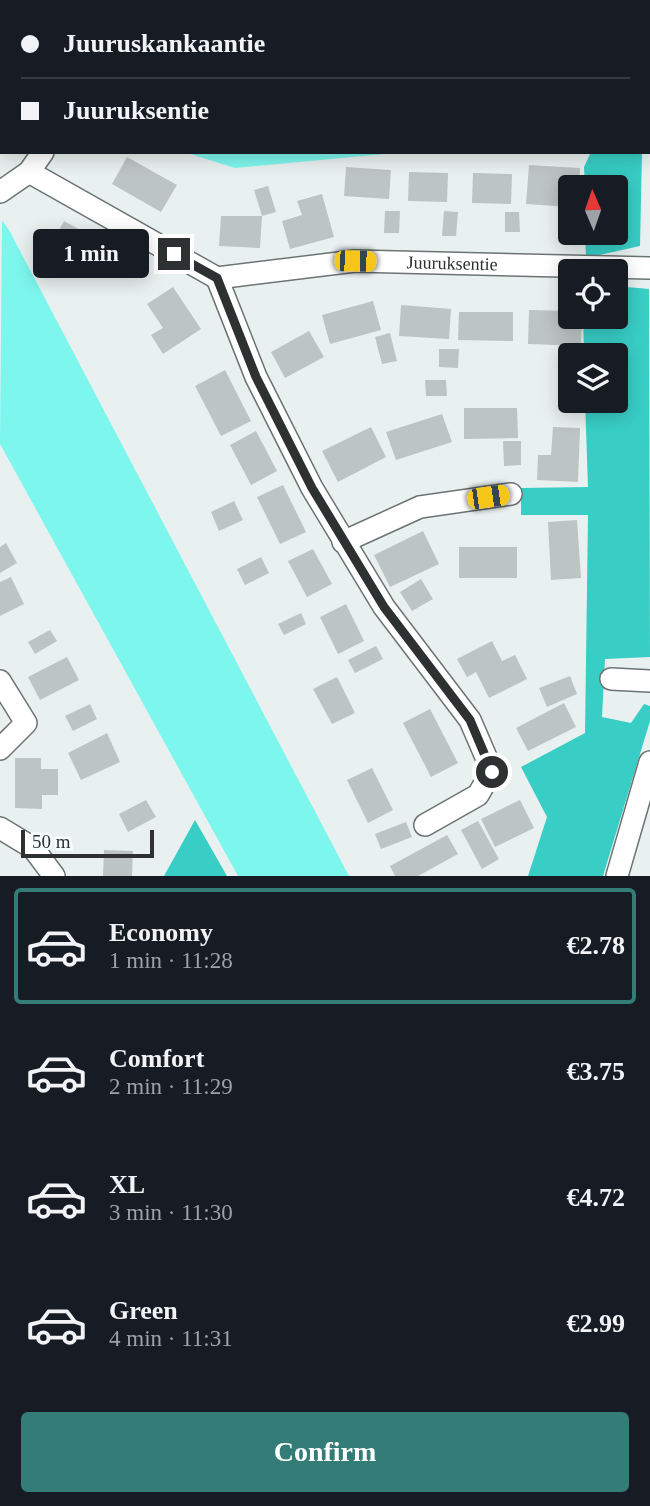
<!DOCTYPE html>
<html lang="en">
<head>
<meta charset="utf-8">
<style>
	:root { --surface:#171b24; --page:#242831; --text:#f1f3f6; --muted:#9ea1a6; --line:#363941; --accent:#347c77 }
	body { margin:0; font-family:"Times New Roman",serif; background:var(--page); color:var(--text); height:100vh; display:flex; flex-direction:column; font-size:26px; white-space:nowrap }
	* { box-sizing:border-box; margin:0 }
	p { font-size:23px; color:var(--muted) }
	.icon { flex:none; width:38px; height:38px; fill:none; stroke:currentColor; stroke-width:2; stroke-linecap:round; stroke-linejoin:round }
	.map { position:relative; height:876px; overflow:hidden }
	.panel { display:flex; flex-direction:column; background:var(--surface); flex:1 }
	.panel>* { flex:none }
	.banner { position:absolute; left:0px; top:0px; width:651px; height:154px; box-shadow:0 4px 18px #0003; display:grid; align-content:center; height:154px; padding:0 21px; background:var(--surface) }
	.needle { width:46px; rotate:358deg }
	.controls { position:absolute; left:558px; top:175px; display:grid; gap:14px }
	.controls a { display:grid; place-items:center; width:70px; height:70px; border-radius:7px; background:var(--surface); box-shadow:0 4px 18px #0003; font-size:35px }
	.scale { position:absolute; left:21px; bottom:18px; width:133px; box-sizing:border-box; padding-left:7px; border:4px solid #2e3131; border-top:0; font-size:19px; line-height:24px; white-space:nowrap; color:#2e3131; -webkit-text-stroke:5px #f6fefd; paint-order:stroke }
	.end { position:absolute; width:32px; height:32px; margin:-16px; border:9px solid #2e3131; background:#fff; box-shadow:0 0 0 4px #fff }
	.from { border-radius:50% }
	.bubble { position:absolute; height:49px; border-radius:7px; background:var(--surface); box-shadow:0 4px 18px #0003; font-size:23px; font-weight:700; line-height:49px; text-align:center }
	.car { position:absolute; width:21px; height:42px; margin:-21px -10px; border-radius:9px; box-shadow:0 0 5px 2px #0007; background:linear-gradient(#f5c518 24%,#345 0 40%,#f5c518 0 76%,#345 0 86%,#f5c518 0) }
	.banner b { display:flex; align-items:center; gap:24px; height:66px; font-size:26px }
	.banner b+b { border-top:2px solid var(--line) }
	.banner i { width:18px; height:18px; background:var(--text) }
	ul { padding:12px 0 0; list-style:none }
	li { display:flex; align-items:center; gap:21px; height:116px; margin:0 14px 10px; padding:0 7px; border:4px solid transparent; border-radius:7px }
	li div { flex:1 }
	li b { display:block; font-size:26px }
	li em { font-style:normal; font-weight:700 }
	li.on { border-color:var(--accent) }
	li>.icon { width:63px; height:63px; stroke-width:1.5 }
	.cta { display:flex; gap:14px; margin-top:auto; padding:14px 21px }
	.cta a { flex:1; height:80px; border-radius:7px; background:var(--accent); color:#fff; font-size:28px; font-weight:700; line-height:80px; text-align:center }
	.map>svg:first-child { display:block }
	.green { fill:#7df6ed }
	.forest { fill:#38cec6 }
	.building { fill:#bdc5c4 }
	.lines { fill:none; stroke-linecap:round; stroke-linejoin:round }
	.minor-casing { stroke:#6c7373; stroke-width:24 }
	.minor { stroke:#fff; stroke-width:21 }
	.route { stroke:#2e3131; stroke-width:9 }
	.labels { text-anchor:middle; stroke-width:7; stroke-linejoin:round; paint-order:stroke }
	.street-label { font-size:18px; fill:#2e3131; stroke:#f6fefd }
</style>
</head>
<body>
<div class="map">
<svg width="650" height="876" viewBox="0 0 650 876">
	<rect width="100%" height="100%" fill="#e9f1f0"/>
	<path class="green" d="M184,152H406L235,168Z
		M2,220L9,230L349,876H238L0,444Z"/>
	<path class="forest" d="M591,152H642L640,246L586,258L585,233H616V187H585L584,167Z
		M616,286L649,289L650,657L605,659L602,717L631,723L644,704L650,706V721L603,876H528L547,817L521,767L585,733L588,515H521V488L588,487L585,401H616V355H584L583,317H616Z
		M195,820L227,876H164Z"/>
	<path class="building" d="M127,157L177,185L161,212L112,184Z
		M529,165L580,168L579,187H570V207L526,204Z
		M346,167L391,170L389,199L344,196Z
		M409,172L448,173L447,202L408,201Z
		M473,173L512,174L511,204L472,203Z
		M268,186L276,212L262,216L260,248L219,246L221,216H262L254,190Z
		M322,194L334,237L290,249L282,221L302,215L297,201Z
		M385,211H400L399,233H384Z
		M444,211L458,212L456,236H442Z
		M505,212H519L520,232H505Z
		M64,221L120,252L106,277L50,247Z
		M173,287L201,329L163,354L151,335L163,328L147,304Z
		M373,301L381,330L330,344L322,315Z
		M401,305L451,309L449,339L399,336Z
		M529,310L570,311V317H582L581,346L528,344Z
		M459,312H513V341L458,340Z
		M309,331L324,357L285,378L271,352Z
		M390,333L397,361L382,364L375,337Z
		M439,349H459L458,368L439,367Z
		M225,370L251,421L221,436L195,386Z
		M425,380H446L447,396H426Z
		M464,408H517L518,438L464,439Z
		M442,414L452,442L396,460L386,432Z
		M371,427L386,457L338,482L322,451Z
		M553,427L580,428L578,482L537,480L538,455H551Z
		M256,431L277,471L251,485L230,445Z
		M503,441H521V465L504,466Z
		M283,485L306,532L280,544L257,497Z
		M234,501L243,520L219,531L211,512Z
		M577,520L581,578L551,580L548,522Z
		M423,531L439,564L390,587L374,555Z
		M6,543L17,563L0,573V547Z
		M459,547H517V578H459Z
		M313,549L332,584L307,597L288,561Z
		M261,557L269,573L245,585L237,569Z
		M11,577L24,604L0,616V582Z
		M421,579L433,599L412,611L400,592Z
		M346,604L364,641L338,654L320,617Z
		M301,613L306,624L284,635L278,624Z
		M50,630L57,641L35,654L28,642Z
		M492,641L502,661L515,655L527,679L489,698L476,672L467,677L457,659Z
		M376,646L383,659L355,673L348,660Z
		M67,657L79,680L40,700L28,677Z
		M570,676L577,694L547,707L539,688Z
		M337,677L355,713L332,724L313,689Z
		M564,703L576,727L528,751L516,728Z
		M90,704L97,719L73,731L65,716Z
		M430,709L458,763L431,777L403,723Z
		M107,733L120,762L81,780L68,753Z
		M15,758H41V769H58V795H42V809L15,808Z
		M372,768L393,810L368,823L347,780Z
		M146,800L156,817L128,832L119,814Z
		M520,800L534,828L495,847L481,819Z
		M478,821L499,859L482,869L461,830Z
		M406,822L412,837L381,849L375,834Z
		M447,835L458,854L418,876H395L390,866Z
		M104,850L133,851L132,876H103Z"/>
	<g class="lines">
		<defs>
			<g id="minor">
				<path d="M642,0V2"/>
				<path d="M119,2V0"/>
				<path d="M649,60L650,66"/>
				<path id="s1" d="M29,172L217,278L355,261L650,268"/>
				<path d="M0,192L29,172L43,152"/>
				<path d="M217,278L256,377L312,488L384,607L470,720L492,771L478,795L425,825"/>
				<path d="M343,542L420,507L511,494"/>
				<path d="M611,679L650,681"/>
				<path d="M0,681L26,723L0,749"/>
				<path d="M0,828L33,848L54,876"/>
				<path d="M617,876L650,762"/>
			</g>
		</defs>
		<use href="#minor" class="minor-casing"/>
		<use href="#minor" class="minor"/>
	</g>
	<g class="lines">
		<path class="route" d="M174,254L217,278L256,377L312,488L384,607L470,720L492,772"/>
	</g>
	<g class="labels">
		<g class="street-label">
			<text dy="6" stroke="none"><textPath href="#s1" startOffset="452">Juuruksentie</textPath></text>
		</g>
	</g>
</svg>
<div class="controls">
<a><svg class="needle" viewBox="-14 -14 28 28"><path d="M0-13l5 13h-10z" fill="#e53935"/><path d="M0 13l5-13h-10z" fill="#9ea1a6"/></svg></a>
<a><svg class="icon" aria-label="locate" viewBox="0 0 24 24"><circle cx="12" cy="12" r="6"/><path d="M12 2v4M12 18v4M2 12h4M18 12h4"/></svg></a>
<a><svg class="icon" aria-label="layers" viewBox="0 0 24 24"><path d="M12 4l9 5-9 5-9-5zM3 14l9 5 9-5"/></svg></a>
</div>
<div class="scale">50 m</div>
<i class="end from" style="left:492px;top:772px"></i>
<i class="end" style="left:174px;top:254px"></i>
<div class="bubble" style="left:33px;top:229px;width:116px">1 min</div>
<i class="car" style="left:355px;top:261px;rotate:91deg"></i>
<i class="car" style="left:488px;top:497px;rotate:82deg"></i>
<div class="banner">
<b><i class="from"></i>Juuruskankaantie</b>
<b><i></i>Juuruksentie</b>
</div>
</div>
<section class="panel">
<ul>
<li class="on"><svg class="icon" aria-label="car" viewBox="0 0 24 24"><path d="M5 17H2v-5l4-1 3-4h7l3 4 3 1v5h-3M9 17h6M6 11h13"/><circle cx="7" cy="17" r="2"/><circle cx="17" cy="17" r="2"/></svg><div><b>Economy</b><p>1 min · 11:28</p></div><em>€2.78</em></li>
<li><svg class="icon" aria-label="car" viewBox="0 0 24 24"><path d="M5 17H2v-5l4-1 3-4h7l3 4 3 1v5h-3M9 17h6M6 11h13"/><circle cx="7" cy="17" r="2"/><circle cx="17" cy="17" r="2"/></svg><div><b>Comfort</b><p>2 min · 11:29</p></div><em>€3.75</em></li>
<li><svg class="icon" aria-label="car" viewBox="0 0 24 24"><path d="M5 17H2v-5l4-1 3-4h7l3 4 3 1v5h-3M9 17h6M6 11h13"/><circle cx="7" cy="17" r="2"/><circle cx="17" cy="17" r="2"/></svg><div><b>XL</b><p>3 min · 11:30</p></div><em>€4.72</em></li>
<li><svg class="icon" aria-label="car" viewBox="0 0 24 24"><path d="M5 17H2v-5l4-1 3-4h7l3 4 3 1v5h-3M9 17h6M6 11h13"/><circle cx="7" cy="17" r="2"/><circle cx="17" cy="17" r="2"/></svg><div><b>Green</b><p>4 min · 11:31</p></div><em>€2.99</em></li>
</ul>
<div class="cta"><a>Confirm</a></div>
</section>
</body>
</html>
